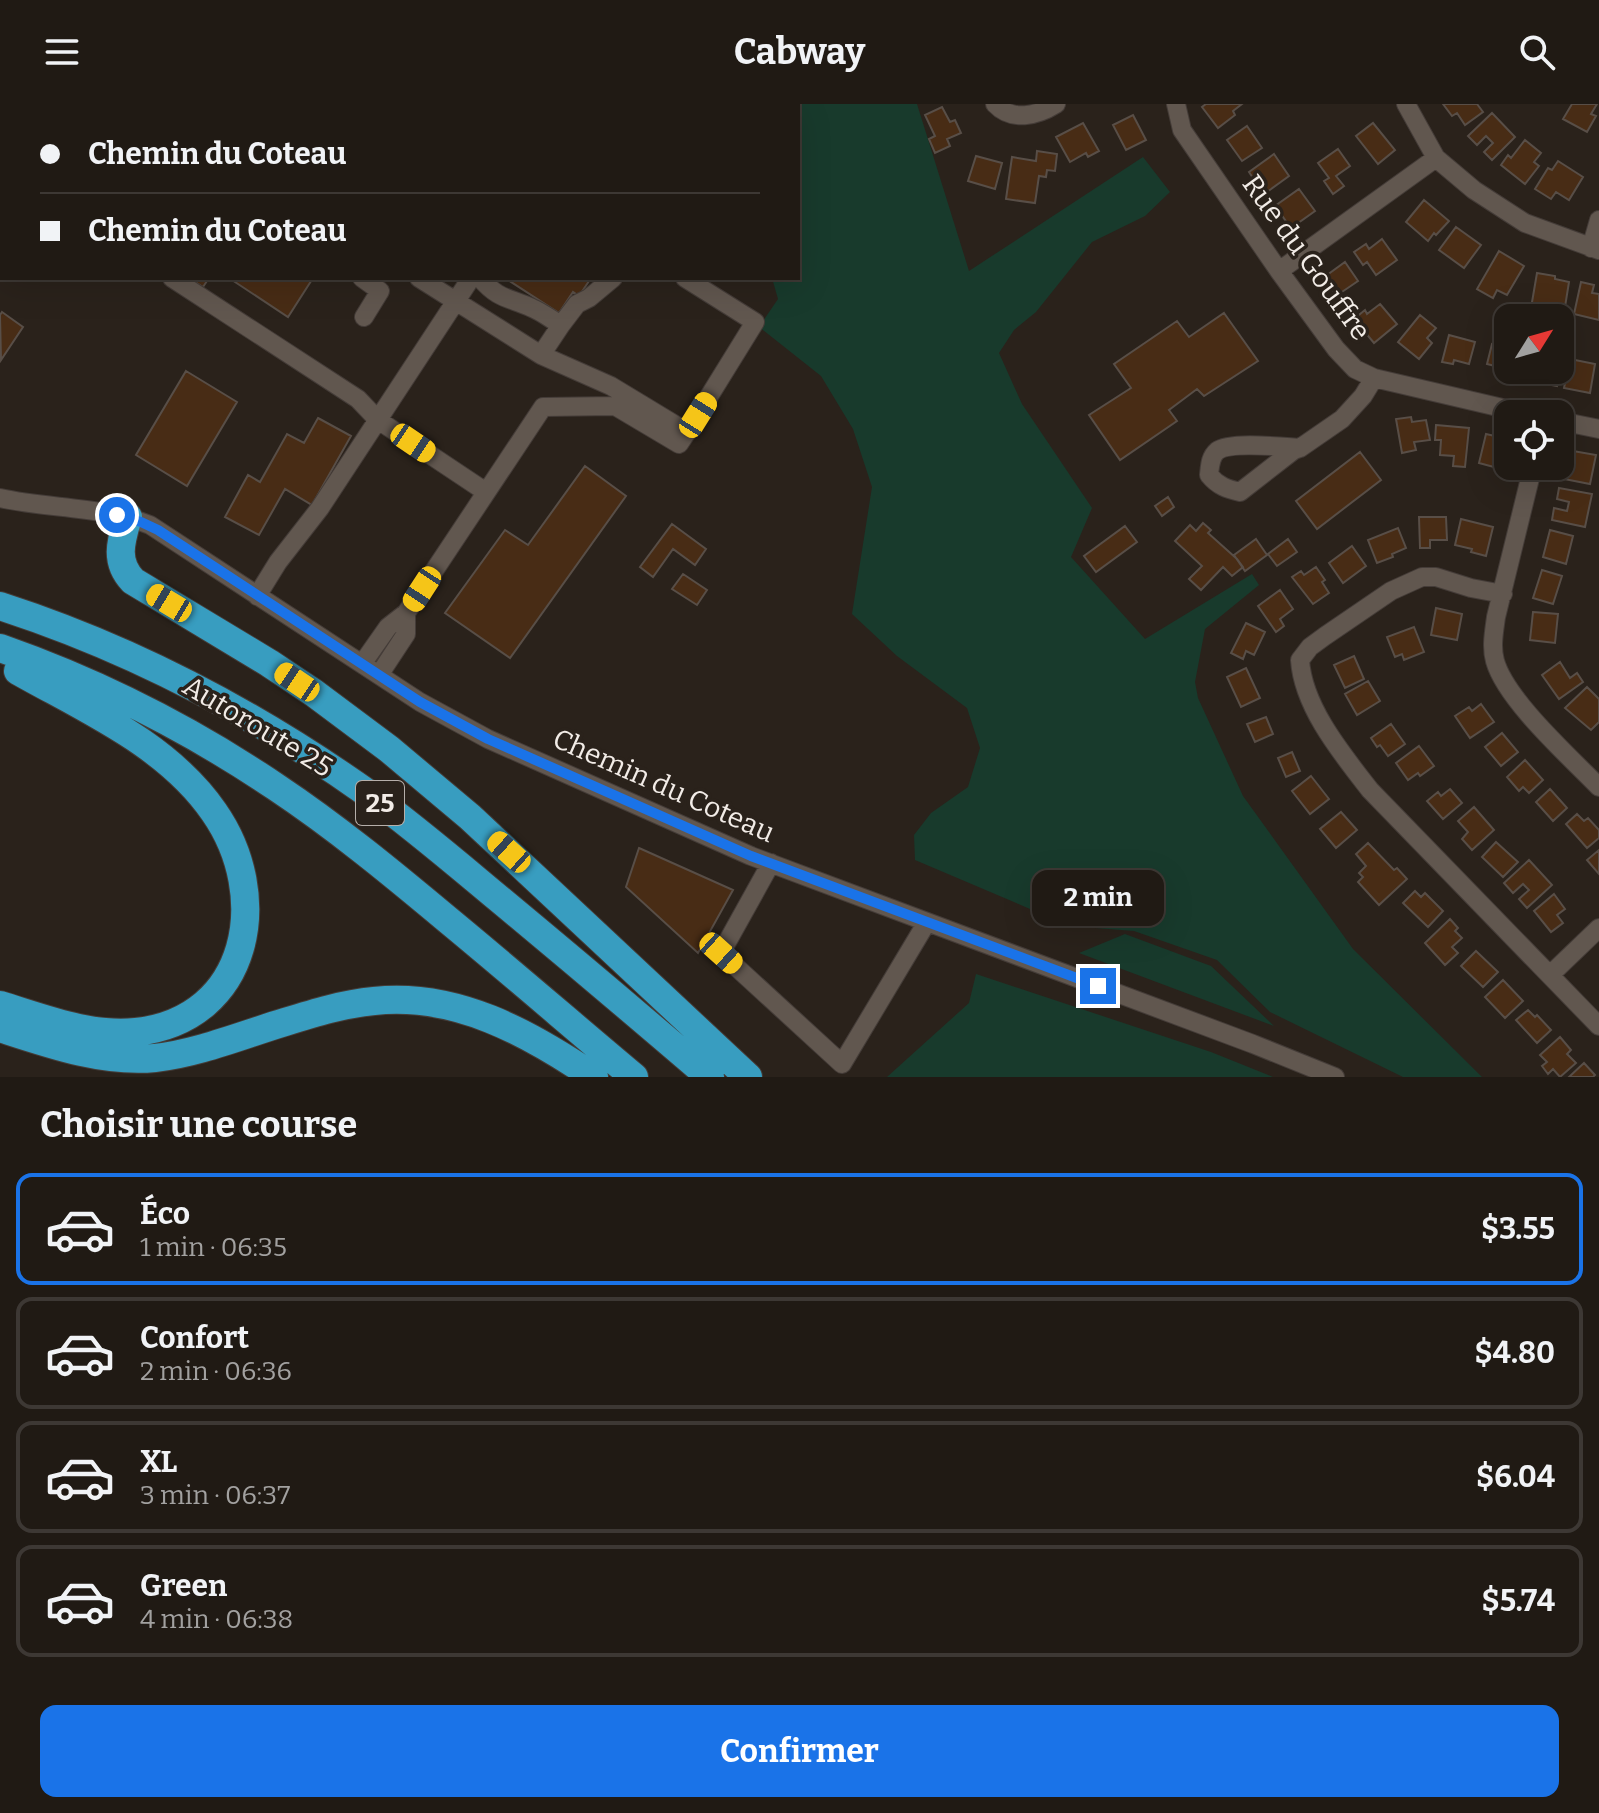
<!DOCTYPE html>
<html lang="fr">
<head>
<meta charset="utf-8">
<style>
	:root { --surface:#201a14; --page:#28231d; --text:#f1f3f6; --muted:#a2a1a0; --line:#3d3834; --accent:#1a73e8 }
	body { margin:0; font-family:Bitter,serif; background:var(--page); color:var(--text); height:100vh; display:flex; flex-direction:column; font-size:30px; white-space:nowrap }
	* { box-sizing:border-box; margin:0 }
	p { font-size:26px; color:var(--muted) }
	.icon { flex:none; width:44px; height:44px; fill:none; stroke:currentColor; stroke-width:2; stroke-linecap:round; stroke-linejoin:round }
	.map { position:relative; height:973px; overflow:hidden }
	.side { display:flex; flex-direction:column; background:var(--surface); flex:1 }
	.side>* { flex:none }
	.hud { position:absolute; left:0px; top:0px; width:800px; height:176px; box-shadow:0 8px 32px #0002,0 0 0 2px var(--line); display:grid; align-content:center; height:176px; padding:0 40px; background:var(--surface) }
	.needle { width:52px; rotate:53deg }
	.fabs { position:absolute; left:1494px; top:200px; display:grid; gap:16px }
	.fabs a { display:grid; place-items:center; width:80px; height:80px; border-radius:16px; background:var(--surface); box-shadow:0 8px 32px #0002,0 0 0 2px var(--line); font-size:40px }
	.end { position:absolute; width:36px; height:36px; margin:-18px; border:10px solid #1a73e8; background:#fff; box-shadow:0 0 0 4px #fff }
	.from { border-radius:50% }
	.bubble { position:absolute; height:56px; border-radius:16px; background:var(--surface); box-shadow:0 8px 32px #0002,0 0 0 2px var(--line); font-size:26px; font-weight:700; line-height:56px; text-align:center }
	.car { position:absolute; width:24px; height:48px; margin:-24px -12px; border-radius:10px; box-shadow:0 0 6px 2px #0007; background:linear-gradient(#f5c518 24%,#345 0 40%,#f5c518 0 76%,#345 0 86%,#f5c518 0) }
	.hud b { display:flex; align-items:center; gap:28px; height:76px; font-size:30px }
	.hud b+b { border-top:2px solid var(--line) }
	.hud i { width:20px; height:20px; background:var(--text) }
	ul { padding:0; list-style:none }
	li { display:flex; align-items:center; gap:24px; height:112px; margin:0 16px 12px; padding:0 24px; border:4px solid var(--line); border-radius:16px }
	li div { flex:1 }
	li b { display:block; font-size:30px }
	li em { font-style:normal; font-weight:700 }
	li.on { border-color:var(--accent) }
	li>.icon { width:72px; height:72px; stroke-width:1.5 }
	h2 { padding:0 40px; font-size:36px; line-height:96px }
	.primary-button { display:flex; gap:16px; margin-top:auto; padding:16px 40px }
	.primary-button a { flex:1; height:92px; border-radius:16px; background:var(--accent); color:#fff; font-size:32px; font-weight:700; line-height:92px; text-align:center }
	header { display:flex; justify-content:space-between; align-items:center; height:104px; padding:0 40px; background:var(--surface); font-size:36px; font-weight:700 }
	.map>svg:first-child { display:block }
	.green { fill:#183a2c }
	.building { fill:#482c15; stroke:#584e47; stroke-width:2 }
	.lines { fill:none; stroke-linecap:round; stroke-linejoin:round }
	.minor-casing { stroke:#443c38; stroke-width:20 }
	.highway-casing { stroke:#443c38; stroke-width:30 }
	.minor { stroke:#61574f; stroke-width:18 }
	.highway { stroke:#389dc0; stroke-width:28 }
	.route { stroke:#1a73e8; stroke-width:10 }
	.labels { text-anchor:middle; stroke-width:7; stroke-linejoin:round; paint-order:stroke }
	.shield { fill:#2a221b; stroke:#b6afaa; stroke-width:2 }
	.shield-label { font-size:26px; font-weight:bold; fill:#f2ece7 }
	.street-label { font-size:28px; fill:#f2ece7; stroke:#2a221b }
</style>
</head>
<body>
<header><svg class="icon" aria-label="menu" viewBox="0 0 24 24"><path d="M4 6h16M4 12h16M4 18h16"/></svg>Cabway<svg class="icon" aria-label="search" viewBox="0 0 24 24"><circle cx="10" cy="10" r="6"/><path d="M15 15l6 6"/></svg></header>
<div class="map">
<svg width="1599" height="973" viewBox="0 0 1599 973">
	<rect width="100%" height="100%" fill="#2a221b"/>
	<path class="green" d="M689,0H917L969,167L1143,53L1170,88L1145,112L1092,138L1036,208L1014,226L999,249L1022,300L1092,404L1071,453L1145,535L1252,470L1259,481L1205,525L1195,578L1198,594L1243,692L1353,845L1482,973H1403L1270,908L1217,856L1134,827L1070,822L915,756L914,731L931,709L968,683L980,644L967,604L897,552L852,510L872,383L853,325L821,272L759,223L778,195L772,174H798V2H692Z
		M1125,830L1211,862L1274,922L1079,849Z
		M976,870L1211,948L1273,973H887L969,899Z"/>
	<path class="building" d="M523,0H623L626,2H521Z
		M1206,0H1242L1233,7L1235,11L1218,24L1202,3Z
		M1443,0H1477L1483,8L1465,21L1457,9L1452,12Z
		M1572,0H1597L1591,10L1596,12L1587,28L1563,15Z
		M942,3L950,18L955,16L961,29L947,35L950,42L935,49L929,35L935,32L925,11Z
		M1492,9L1515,33L1492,56L1484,48L1493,39L1486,32L1477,41L1468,32Z
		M1133,11L1146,36L1126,46L1113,21Z
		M1083,19L1099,47L1088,53L1086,49L1070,58L1056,33Z
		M1373,19L1395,46L1378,60L1356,32Z
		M1247,22L1262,44L1242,57L1227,36Z
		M1525,36L1541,49L1534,58L1539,62L1525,80L1501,61L1508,51L1511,54Z
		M1338,45L1350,62L1336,72L1344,82L1333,90L1324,77L1329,74L1318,59Z
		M1037,47L1057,50L1055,67L1047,66L1046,73L1039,72L1035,99L1006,95L1012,53L1036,57Z
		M1274,50L1289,72L1267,88L1258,75L1255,77L1249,68Z
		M976,52L1002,59L995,85L968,77Z
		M1558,57L1583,73L1569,96L1556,88L1551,95L1535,85L1548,64L1552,66Z
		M1299,85L1315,107L1291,124L1275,102Z
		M1424,96L1449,117L1436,131L1434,129L1428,137L1406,118Z
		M1456,123L1481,141L1464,164L1439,146Z
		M1382,135L1397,156L1376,171L1367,158L1363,161L1354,148L1366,140L1369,145Z
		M1499,147L1524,162L1507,191L1497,186L1493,194L1477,185Z
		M1345,158L1358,177L1336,192L1323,174Z
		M1537,169L1555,172V175L1569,178L1564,209L1531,204Z
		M189,174H209L203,183Z
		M229,174H313L288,213Z
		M505,174H591L579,192L573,188L559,209Z
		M1581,178L1594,181L1592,189L1599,190V216L1574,210Z
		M1380,200L1397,220L1374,239L1354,215L1365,206L1367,210Z
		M2,208L23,223L1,256L0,211Z
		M1224,209L1258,257L1204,292L1197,285L1169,306L1177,317L1120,356L1089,311L1131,284L1114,260L1177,217L1189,233Z
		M1420,211L1436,224L1427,234L1432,239L1419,255L1398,238Z
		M1449,231L1475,238L1469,260L1454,256L1453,260L1442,258Z
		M1492,240L1508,244V266H1513L1511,273L1498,270L1499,263L1487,260Z
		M1570,255L1595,260L1590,289L1564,284Z
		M1523,266L1560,267L1557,282L1541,279L1543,272L1522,268Z
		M186,267L237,298L187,382L136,351Z
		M1411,313L1412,318L1426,316L1430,336L1414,338L1416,346L1402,349L1396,315Z
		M318,314L351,332L312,401L285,385L259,431L225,413L248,371L260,378L287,330L304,339Z
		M1436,321L1469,324L1465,363L1453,362L1454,352L1440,351L1441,336H1435Z
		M1486,330L1508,335L1505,347L1508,348L1505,366L1479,359Z
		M1573,347L1596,351L1590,380L1559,374L1562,360L1570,362Z
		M1360,348L1381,376L1317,425L1296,397Z
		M585,362L626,392L510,554L445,509L505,426L528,441Z
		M1559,384L1592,390L1585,423L1552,416L1554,404L1567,407L1569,398L1557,395Z
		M1168,393L1174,403L1162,412L1155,402Z
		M1419,413H1446L1447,436H1430V444H1420Z
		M1461,415L1493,423L1486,452L1471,448L1472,445L1455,441Z
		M1203,419L1211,426L1208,429L1237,455L1243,463L1232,472L1223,463L1201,486L1189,475L1202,462L1175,437L1190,421L1196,427Z
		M672,420L706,445L695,461L673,445L653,473L640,463Z
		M1125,422L1137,438L1096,468L1084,452Z
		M1398,424L1406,444L1392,450L1393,453L1377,459L1368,436Z
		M1550,426L1573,432L1566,460L1543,453Z
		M1256,435L1267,451L1245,467L1234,451Z
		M1288,435L1297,448L1277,462L1268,450Z
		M1352,442L1366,462L1343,479L1329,459Z
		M1316,463L1325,476L1322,478L1329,489L1313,500L1292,473L1301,467L1304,471Z
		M1542,466L1562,472L1553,500L1533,494Z
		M683,470L707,486L697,501L672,485Z
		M1280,486L1293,505L1280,515L1284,522L1276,528L1258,502Z
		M1436,504L1462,510L1457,536L1431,531Z
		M1533,508L1558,510L1555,539L1530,536Z
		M1246,519L1265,528L1254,551L1246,547L1243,555L1231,549Z
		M1414,523L1424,548L1404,556L1402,550L1395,553L1387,533Z
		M1354,552L1364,575L1345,584L1334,561Z
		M1560,558L1570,574L1577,569L1583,578L1559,595L1542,571Z
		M1246,564L1260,594L1241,603L1227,573Z
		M1368,577L1380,597L1357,611L1345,590Z
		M1587,583L1599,595V618L1591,626L1565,604Z
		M1481,600L1494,618L1470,634L1455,612L1469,603L1472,607Z
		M1266,613L1273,630L1255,638L1247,620Z
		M1391,620L1405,640L1388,652L1380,641L1377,643L1371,634Z
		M1502,629L1518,648L1501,662L1485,643Z
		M1419,642L1434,662L1420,672L1418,669L1408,676L1396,659Z
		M1292,648L1300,667L1286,673L1278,654Z
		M1525,656L1543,676L1529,689L1523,683L1519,687L1507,673Z
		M1311,672L1329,695L1310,710L1292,687Z
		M1450,685L1462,699L1443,715L1427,697L1438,688L1441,692Z
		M1550,685L1567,704L1553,717L1536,698Z
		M1474,703L1494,726L1472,746L1462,735L1468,728L1458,717Z
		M1341,708L1357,726L1336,744L1320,725Z
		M1577,710L1584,717L1588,714L1599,726V734L1587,744L1566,720Z
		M1496,738L1518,758L1503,773L1482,753Z
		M1368,739L1394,766L1397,764L1407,775L1379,801L1358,778L1363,773L1359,769L1366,762L1356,750Z
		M639,744L733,786L698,849L626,783Z
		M1599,746V770L1587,756Z
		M1529,756L1552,781L1527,804L1519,795L1529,786L1523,780L1513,789L1504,779Z
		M1415,787L1421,793L1425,789L1443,807L1428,823L1403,799Z
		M1554,790L1565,805L1557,811L1563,819L1551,828L1534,807Z
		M1450,815L1458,824L1455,827L1462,834L1452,843L1458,849L1445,861L1425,839Z
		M1476,847L1498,868L1483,883L1461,862Z
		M1503,876L1523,897L1505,914L1485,893Z
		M1528,906L1535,913L1537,911L1551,926L1537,939L1516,916Z
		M1560,933L1571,946L1567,950L1576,959L1560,973L1553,965L1548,970L1542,962L1547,958L1540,951Z
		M1584,959L1595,971L1593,973H1569Z"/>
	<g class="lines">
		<defs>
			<path id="minor" d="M169,0L172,2
				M307,0L311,2
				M995,0C1012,18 1037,12 1056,0
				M1176,0L1182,26L1279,167L1336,245L1355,265L1374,274L1528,310
				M1406,0L1436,54L1474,86L1525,119L1599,146
				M453,2L454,0
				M506,2L508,0
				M0,64L2,65
				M1591,144L1599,116
				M1279,167L1436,54
				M172,174L358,295L378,316L486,388
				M362,174L380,187L364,213
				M419,174L541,251L561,221C552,216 542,208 532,204C508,193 499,196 480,174
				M561,221L577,200L589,194L613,174
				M541,251L611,282L687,328L755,218L685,174
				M1560,317L1599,325
				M1300,344C1283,343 1230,337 1217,347C1210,353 1210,362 1209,371C1218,382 1227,385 1240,388L1294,346L1300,344L1342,315L1363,292L1374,274
				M1533,362L1496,513C1494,528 1491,543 1495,557C1506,596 1570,653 1599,683
				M0,394C50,405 102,402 150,421L420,598L488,635L751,752L1253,940L1335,973
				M1503,490L1471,484L1436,473H1422L1391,487L1325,532L1310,543L1300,556C1303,603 1342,650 1370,686L1599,922
				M257,492L278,458L320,404L471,174
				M362,560L388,523L406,509L543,303L615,302L679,340L687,328
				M379,571L406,530V509
				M771,759L721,849L842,960L927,818
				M1550,871L1599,824"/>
			<path id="highway" d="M128,413C121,437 114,457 133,477L269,559L314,589L389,645L470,713L748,973
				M0,502C133,545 256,610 370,691C414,723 456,759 498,794C569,853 640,913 710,973
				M0,544C97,578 190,625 276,683C336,723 393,770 448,816C511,868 572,921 634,973
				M0,901C43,914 90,933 136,928C251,915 272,791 214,708C168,641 87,606 18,567
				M0,924C49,940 103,959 155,954C199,949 242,931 285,918C314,909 343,900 374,897C456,888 529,929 594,973"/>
		</defs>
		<use href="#minor" class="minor-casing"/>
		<use href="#highway" class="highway-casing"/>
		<use href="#minor" class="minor"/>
		<use href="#highway" class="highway"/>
	</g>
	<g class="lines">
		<path class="route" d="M117,411L141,418L158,426L420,598L488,635L751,752L1098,882"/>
	</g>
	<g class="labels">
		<rect class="shield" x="356" y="677" width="48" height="44" rx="6"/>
		<g class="shield-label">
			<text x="380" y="708">25</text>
		</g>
		<g class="street-label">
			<text transform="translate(1307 153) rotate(54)" y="10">Rue du Gouffre</text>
			<text transform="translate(258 622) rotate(31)" y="10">Autoroute 25</text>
			<text transform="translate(664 681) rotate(24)" y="10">Chemin du Coteau</text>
		</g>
	</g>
</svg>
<div class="fabs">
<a><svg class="needle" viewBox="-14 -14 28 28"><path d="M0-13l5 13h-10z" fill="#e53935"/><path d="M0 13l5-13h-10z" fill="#a2a1a0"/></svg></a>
<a><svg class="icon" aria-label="locate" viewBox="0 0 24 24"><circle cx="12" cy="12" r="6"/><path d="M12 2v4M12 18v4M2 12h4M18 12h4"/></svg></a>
</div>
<i class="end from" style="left:117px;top:411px"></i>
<i class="end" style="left:1098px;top:882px"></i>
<div class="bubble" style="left:1032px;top:766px;width:132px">2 min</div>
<i class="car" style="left:698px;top:311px;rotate:32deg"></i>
<i class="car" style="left:413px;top:339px;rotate:124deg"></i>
<i class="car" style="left:422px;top:485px;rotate:213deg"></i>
<i class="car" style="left:169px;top:499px;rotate:301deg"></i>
<i class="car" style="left:297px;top:578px;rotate:304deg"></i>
<i class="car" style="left:509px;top:748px;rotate:312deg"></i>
<i class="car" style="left:721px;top:849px;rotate:132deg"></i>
<div class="hud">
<b><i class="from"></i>Chemin du Coteau</b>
<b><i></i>Chemin du Coteau</b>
</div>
</div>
<section class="side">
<h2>Choisir une course</h2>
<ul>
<li class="on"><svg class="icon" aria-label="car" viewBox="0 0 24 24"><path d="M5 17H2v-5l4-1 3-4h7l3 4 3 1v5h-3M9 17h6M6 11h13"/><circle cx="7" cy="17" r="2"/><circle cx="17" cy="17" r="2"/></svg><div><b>Éco</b><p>1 min · 06:35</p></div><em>$3.55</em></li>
<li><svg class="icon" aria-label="car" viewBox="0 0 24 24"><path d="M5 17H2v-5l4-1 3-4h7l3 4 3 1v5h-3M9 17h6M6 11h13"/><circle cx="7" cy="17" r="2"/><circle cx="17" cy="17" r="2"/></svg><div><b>Confort</b><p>2 min · 06:36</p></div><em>$4.80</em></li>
<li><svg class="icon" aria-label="car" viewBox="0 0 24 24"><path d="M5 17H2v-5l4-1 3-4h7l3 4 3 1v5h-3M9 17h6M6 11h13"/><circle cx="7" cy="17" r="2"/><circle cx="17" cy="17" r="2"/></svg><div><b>XL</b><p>3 min · 06:37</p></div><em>$6.04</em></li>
<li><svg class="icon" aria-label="car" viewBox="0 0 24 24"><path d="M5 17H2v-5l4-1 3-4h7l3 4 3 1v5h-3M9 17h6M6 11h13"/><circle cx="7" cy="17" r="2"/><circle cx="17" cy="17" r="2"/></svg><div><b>Green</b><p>4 min · 06:38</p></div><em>$5.74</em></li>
</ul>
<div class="primary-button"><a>Confirmer</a></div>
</section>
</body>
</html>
